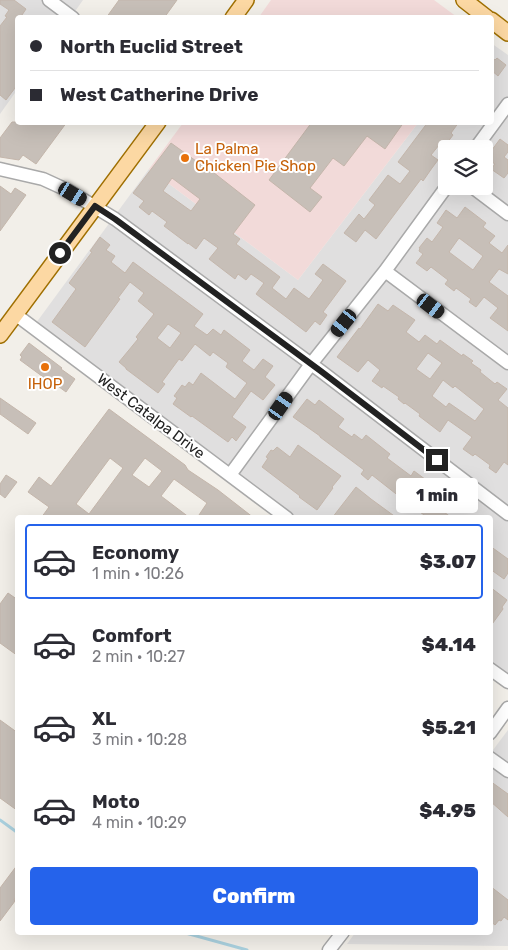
<!DOCTYPE html>
<html lang="en">
<head>
<meta charset="utf-8">
<style>
	:root { --surface:#fff; --page:#f7f7f7; --text:#2b2b33; --muted:#7c7c81; --line:#e1e1e2; --accent:#2563eb }
	body { margin:0; font-family:Rubik,sans-serif; background:var(--page); color:var(--text); height:100vh; display:flex; flex-direction:column; font-size:19px; white-space:nowrap }
	* { box-sizing:border-box; margin:0 }
	p { font-size:16px; color:var(--muted) }
	.icon { flex:none; width:28px; height:28px; fill:none; stroke:currentColor; stroke-width:2; stroke-linecap:round; stroke-linejoin:round }
	.map { position:relative; flex:1; overflow:hidden }
	.drawer { position:absolute; left:15px; top:515px; width:478px; height:420px; display:flex; flex-direction:column; background:var(--surface); border-radius:5px; box-shadow:0 5px 20px #0002 }
	.drawer>* { flex:none }
	.top-card { position:absolute; left:15px; top:15px; width:479px; height:110px; border-radius:5px; box-shadow:0 5px 20px #0002; display:grid; align-content:center; height:110px; padding:0 15px; background:var(--surface) }
	.controls { position:absolute; left:438px; top:140px; display:grid; gap:10px }
	.controls a { display:grid; place-items:center; width:55px; height:55px; border-radius:5px; background:var(--surface); box-shadow:0 5px 20px #0002; font-size:25px }
	.end { position:absolute; width:22px; height:22px; margin:-11px; border:6px solid #222; background:#fff; box-shadow:0 0 0 2px #fff }
	.from { border-radius:50% }
	.bubble { position:absolute; height:35px; border-radius:5px; background:var(--surface); box-shadow:0 5px 20px #0002; font-size:16px; font-weight:800; line-height:35px; text-align:center }
	.car { position:absolute; width:15px; height:30px; margin:-15px -8px; border-radius:6px; box-shadow:0 0 4px 1px #0007; background:linear-gradient(#222 24%,#8ab4d8 0 40%,#222 0 76%,#8ab4d8 0 86%,#222 0) }
	.top-card b { display:flex; align-items:center; gap:18px; height:48px; font-size:19px }
	.top-card b+b { border-top:1px solid var(--line) }
	.top-card i { width:12px; height:12px; background:var(--text) }
	ul { padding:9px 0 0; list-style:none }
	li { display:flex; align-items:center; gap:15px; height:75px; margin:0 10px 8px; padding:0 5px; border:2px solid transparent; border-radius:5px }
	li div { flex:1 }
	li b { display:block; font-size:19px }
	li em { font-style:normal; font-weight:800 }
	li.current { border-color:var(--accent) }
	li>.icon { width:45px; height:45px; stroke-width:1.5 }
	.action { display:flex; gap:10px; margin-top:auto; padding:10px 15px }
	.action a { flex:1; height:58px; border-radius:5px; background:var(--accent); color:#fff; font-size:20px; font-weight:800; line-height:58px; text-align:center }
	.map>svg:first-child { display:block }
	.residential { fill:#e0dfdf; fill-rule:evenodd }
	.commercial { fill:#f2dad9 }
	.lines { fill:none; stroke-linecap:round; stroke-linejoin:round }
	.stream { stroke:#aad1df; stroke-width:3 }
	.building { fill:#c7bfb8; stroke:#c4b6ab; fill-rule:evenodd }
	.minor-casing { stroke:#a9a9a9; stroke-width:15 }
	.major-casing { stroke:#9f6f00; stroke-width:18 }
	.minor { stroke:#fff; stroke-width:12 }
	.major { stroke:#fcd8a3; stroke-width:15 }
	.route { stroke:#222; stroke-width:6 }
	.food-dot { fill:#e8710a; stroke:#fff; stroke-width:2 }
	.labels { text-anchor:middle; stroke-width:4; stroke-linejoin:round; paint-order:stroke }
	.food-label { font-size:15px; fill:#c56008; stroke:#fff; text-anchor:start }
	.street-label { font-size:15px; fill:#222; stroke:#fff }
</style>
</head>
<body>
<div class="map">
<svg width="508" height="950" viewBox="0 0 508 950">
	<rect width="100%" height="100%" fill="#f2efe9"/>
	<path class="residential" d="M0,0H83L71,17L18,18L17,90L0,114Z
		M491,43L508,55V676L490,662V518L296,517L36,323L149,169L298,280L418,123L491,122ZM446,149H484V186H446Z
		M508,730V946L347,944L355,933L490,932V754Z"/>
	<path class="commercial" d="M271,0H434L457,17H259Z
		M183,123H418L298,280L149,169Z"/>
	<g class="lines">
		<path class="stream" d="M0,820L18,833
			M182,932L247,950"/>
	</g>
	<path class="building" d="M0,0H14L26,9L20,18H18V84L6,100L0,95V26L7,17L5,16L9,10L0,4Z
		M119,0H177L164,18H106Z
		M491,57L495,60L497,58L506,65L498,76L491,70Z
		M12,122H67L36,164L23,155L19,160L0,157V138Z
		M312,122H404L385,149L367,136L344,166L333,158L310,188L322,197L310,212L269,180Z
		M428,122H459L451,133L453,135L447,143L443,140L431,155L438,160L432,168L423,181L421,179L376,239L365,230L356,242L344,233L359,214L364,219L375,205L369,200L388,175L400,184L410,171L398,162Z
		M500,139L508,145V152L504,157L508,160V173L504,178L491,169L495,164L486,158Z
		M171,143L203,166L204,165L255,205L233,234L240,239L236,244L280,277L272,288L286,299L294,288L309,299L323,280L315,274L323,264L346,281L323,312L327,315L320,325L315,321L306,332L256,294L264,283L251,274L246,280L238,274L235,279L209,259L218,248L204,238L196,249L188,243V244L164,226L167,222L152,211L149,215L139,207L144,201L133,193ZM172,178L200,199L191,211L163,191Z
		M0,186L11,194L15,188L26,195L0,231Z
		M465,207L486,223L483,227L495,236L489,243L502,253L508,245V274L499,269L489,282L508,296V331L490,318L498,308L484,297L476,307L469,302L471,299L456,288L454,291L445,284L448,280L431,267L427,271L416,263L423,254L419,251L420,248H419L427,238L432,242L443,227L437,223L446,210L457,218ZM459,238L483,256L473,270L449,252Z
		M100,237L110,245L106,250L115,256L111,262L125,273L133,262L203,314L194,326L207,335L213,329L221,335L224,330L250,350L242,361L254,370L263,359L273,366L265,377L275,385L263,400L251,391L232,417L246,427L236,441L232,437L228,442L192,416L191,417L173,404L177,398L174,396L182,385L185,387L189,382L193,385L201,373L235,399L247,383L226,367L228,363L213,352L210,356L195,344L182,361L179,359L162,382L165,384L158,393L126,369V368L119,362L138,339L136,337L154,314L138,301L144,293L130,282L118,298L120,299L85,347L52,322L76,289L69,283L92,252L90,251ZM168,324L181,333L170,348L157,338Z
		M378,304L388,311L393,305L415,320L406,332L419,342L425,335L437,344L440,340L462,356L463,354L473,361L471,363L481,370L480,372L495,384L497,382L507,389L498,400L508,408V465L504,462L496,473L489,468L490,465L475,454L473,456L463,449L472,437L448,420L440,432L419,416L420,414L405,403L404,404L398,399L399,397L383,386L382,388L372,381L380,370L368,360L358,372L337,357L359,328L360,329ZM428,353L442,363L430,379L416,369ZM443,380L453,388L455,386L484,409L475,421L449,403L446,407L432,396Z
		M29,343L62,368L61,369L75,379L66,392L51,381L50,382L20,360L22,357L20,355Z
		M0,398L36,423L28,434L0,414Z
		M307,399L315,405L319,400L344,419L338,427L352,437L354,434L362,440L366,435L390,454L387,458L411,476L414,471L441,491L432,503L452,518H428L416,509L417,507L401,495L400,497L372,475L368,480L361,474L364,470L320,437V436L293,417Z
		M109,409L185,465L188,470L218,490L254,518H197L207,503L174,479L161,496L190,518H41L49,507L28,492L39,477L51,486ZM110,458L123,468L89,514L76,504ZM145,458L162,471L149,487L132,475Z
		M298,445L341,476L332,487L333,488L317,510L299,497L300,496L262,467L268,458L266,457L271,450L273,451L277,447L290,457Z
		M6,475L17,482L5,498L0,494V484Z
		M356,487L371,499L397,518H332Z
		M490,546L508,559V573L504,579L490,569Z
		M490,587L507,600L502,607L503,609L490,627Z
		M8,593L18,600V656L0,643V604Z
		M0,720L18,733V811L0,798Z
		M490,781L508,794V817L490,801Z
		M18,864V894L14,900L15,901L0,921V888Z
		M490,886L508,900V920L504,917L501,921L499,920L495,925L490,921Z"/>
	<g class="lines">
		<defs>
			<path id="minor" d="M49,0L73,18
				M475,149L508,104
				M0,169L43,179L67,190L115,219L322,372L508,514
				M471,186L508,214
				M385,271L508,363
				M15,314L287,518
				M230,475L311,364L385,271L447,186
				M490,669L508,682
				M490,733L508,708
				M490,758L508,771
				M329,950L343,932"/>
			<path id="major" d="M464,0L487,18
				M233,18L246,0
				M491,20L508,33
				M0,335L158,122"/>
		</defs>
		<use href="#minor" class="minor-casing"/>
		<use href="#major" class="major-casing"/>
		<use href="#minor" class="minor"/>
		<use href="#major" class="major"/>
	</g>
	<g class="lines">
		<path class="route" d="M60,253L95,206L115,219L322,372L437,460"/>
	</g>
	<g class="food-dot">
		<circle cx="185" cy="158" r="5"/>
		<circle cx="45" cy="367" r="5"/>
	</g>
	<g class="labels">
		<g class="food-label">
			<text x="195" y="154">La Palma<tspan x="195" dy="17">Chicken Pie Shop</tspan></text>
			<text x="45" y="389" text-anchor="middle">IHOP</text>
		</g>
		<g class="street-label">
			<text transform="translate(151 416) rotate(37)" y="5">West Catalpa Drive</text>
		</g>
	</g>
</svg>
<div class="controls">
<a><svg class="icon" aria-label="layers" viewBox="0 0 24 24"><path d="M12 4l9 5-9 5-9-5zM3 14l9 5 9-5"/></svg></a>
</div>
<i class="end from" style="left:60px;top:253px"></i>
<i class="end" style="left:437px;top:460px"></i>
<div class="bubble" style="left:396px;top:478px;width:82px">1 min</div>
<i class="car" style="left:73px;top:194px;rotate:121deg"></i>
<i class="car" style="left:431px;top:306px;rotate:127deg"></i>
<i class="car" style="left:344px;top:323px;rotate:219deg"></i>
<i class="car" style="left:281px;top:406px;rotate:35deg"></i>
<div class="top-card">
<b><i class="from"></i>North Euclid Street</b>
<b><i></i>West Catherine Drive</b>
</div>
<section class="drawer">
<ul>
<li class="current"><svg class="icon" aria-label="car" viewBox="0 0 24 24"><path d="M5 17H2v-5l4-1 3-4h7l3 4 3 1v5h-3M9 17h6M6 11h13"/><circle cx="7" cy="17" r="2"/><circle cx="17" cy="17" r="2"/></svg><div><b>Economy</b><p>1 min · 10:26</p></div><em>$3.07</em></li>
<li><svg class="icon" aria-label="car" viewBox="0 0 24 24"><path d="M5 17H2v-5l4-1 3-4h7l3 4 3 1v5h-3M9 17h6M6 11h13"/><circle cx="7" cy="17" r="2"/><circle cx="17" cy="17" r="2"/></svg><div><b>Comfort</b><p>2 min · 10:27</p></div><em>$4.14</em></li>
<li><svg class="icon" aria-label="car" viewBox="0 0 24 24"><path d="M5 17H2v-5l4-1 3-4h7l3 4 3 1v5h-3M9 17h6M6 11h13"/><circle cx="7" cy="17" r="2"/><circle cx="17" cy="17" r="2"/></svg><div><b>XL</b><p>3 min · 10:28</p></div><em>$5.21</em></li>
<li><svg class="icon" aria-label="car" viewBox="0 0 24 24"><path d="M5 17H2v-5l4-1 3-4h7l3 4 3 1v5h-3M9 17h6M6 11h13"/><circle cx="7" cy="17" r="2"/><circle cx="17" cy="17" r="2"/></svg><div><b>Moto</b><p>4 min · 10:29</p></div><em>$4.95</em></li>
</ul>
<div class="action"><a>Confirm</a></div>
</section>
</div>
</body>
</html>
